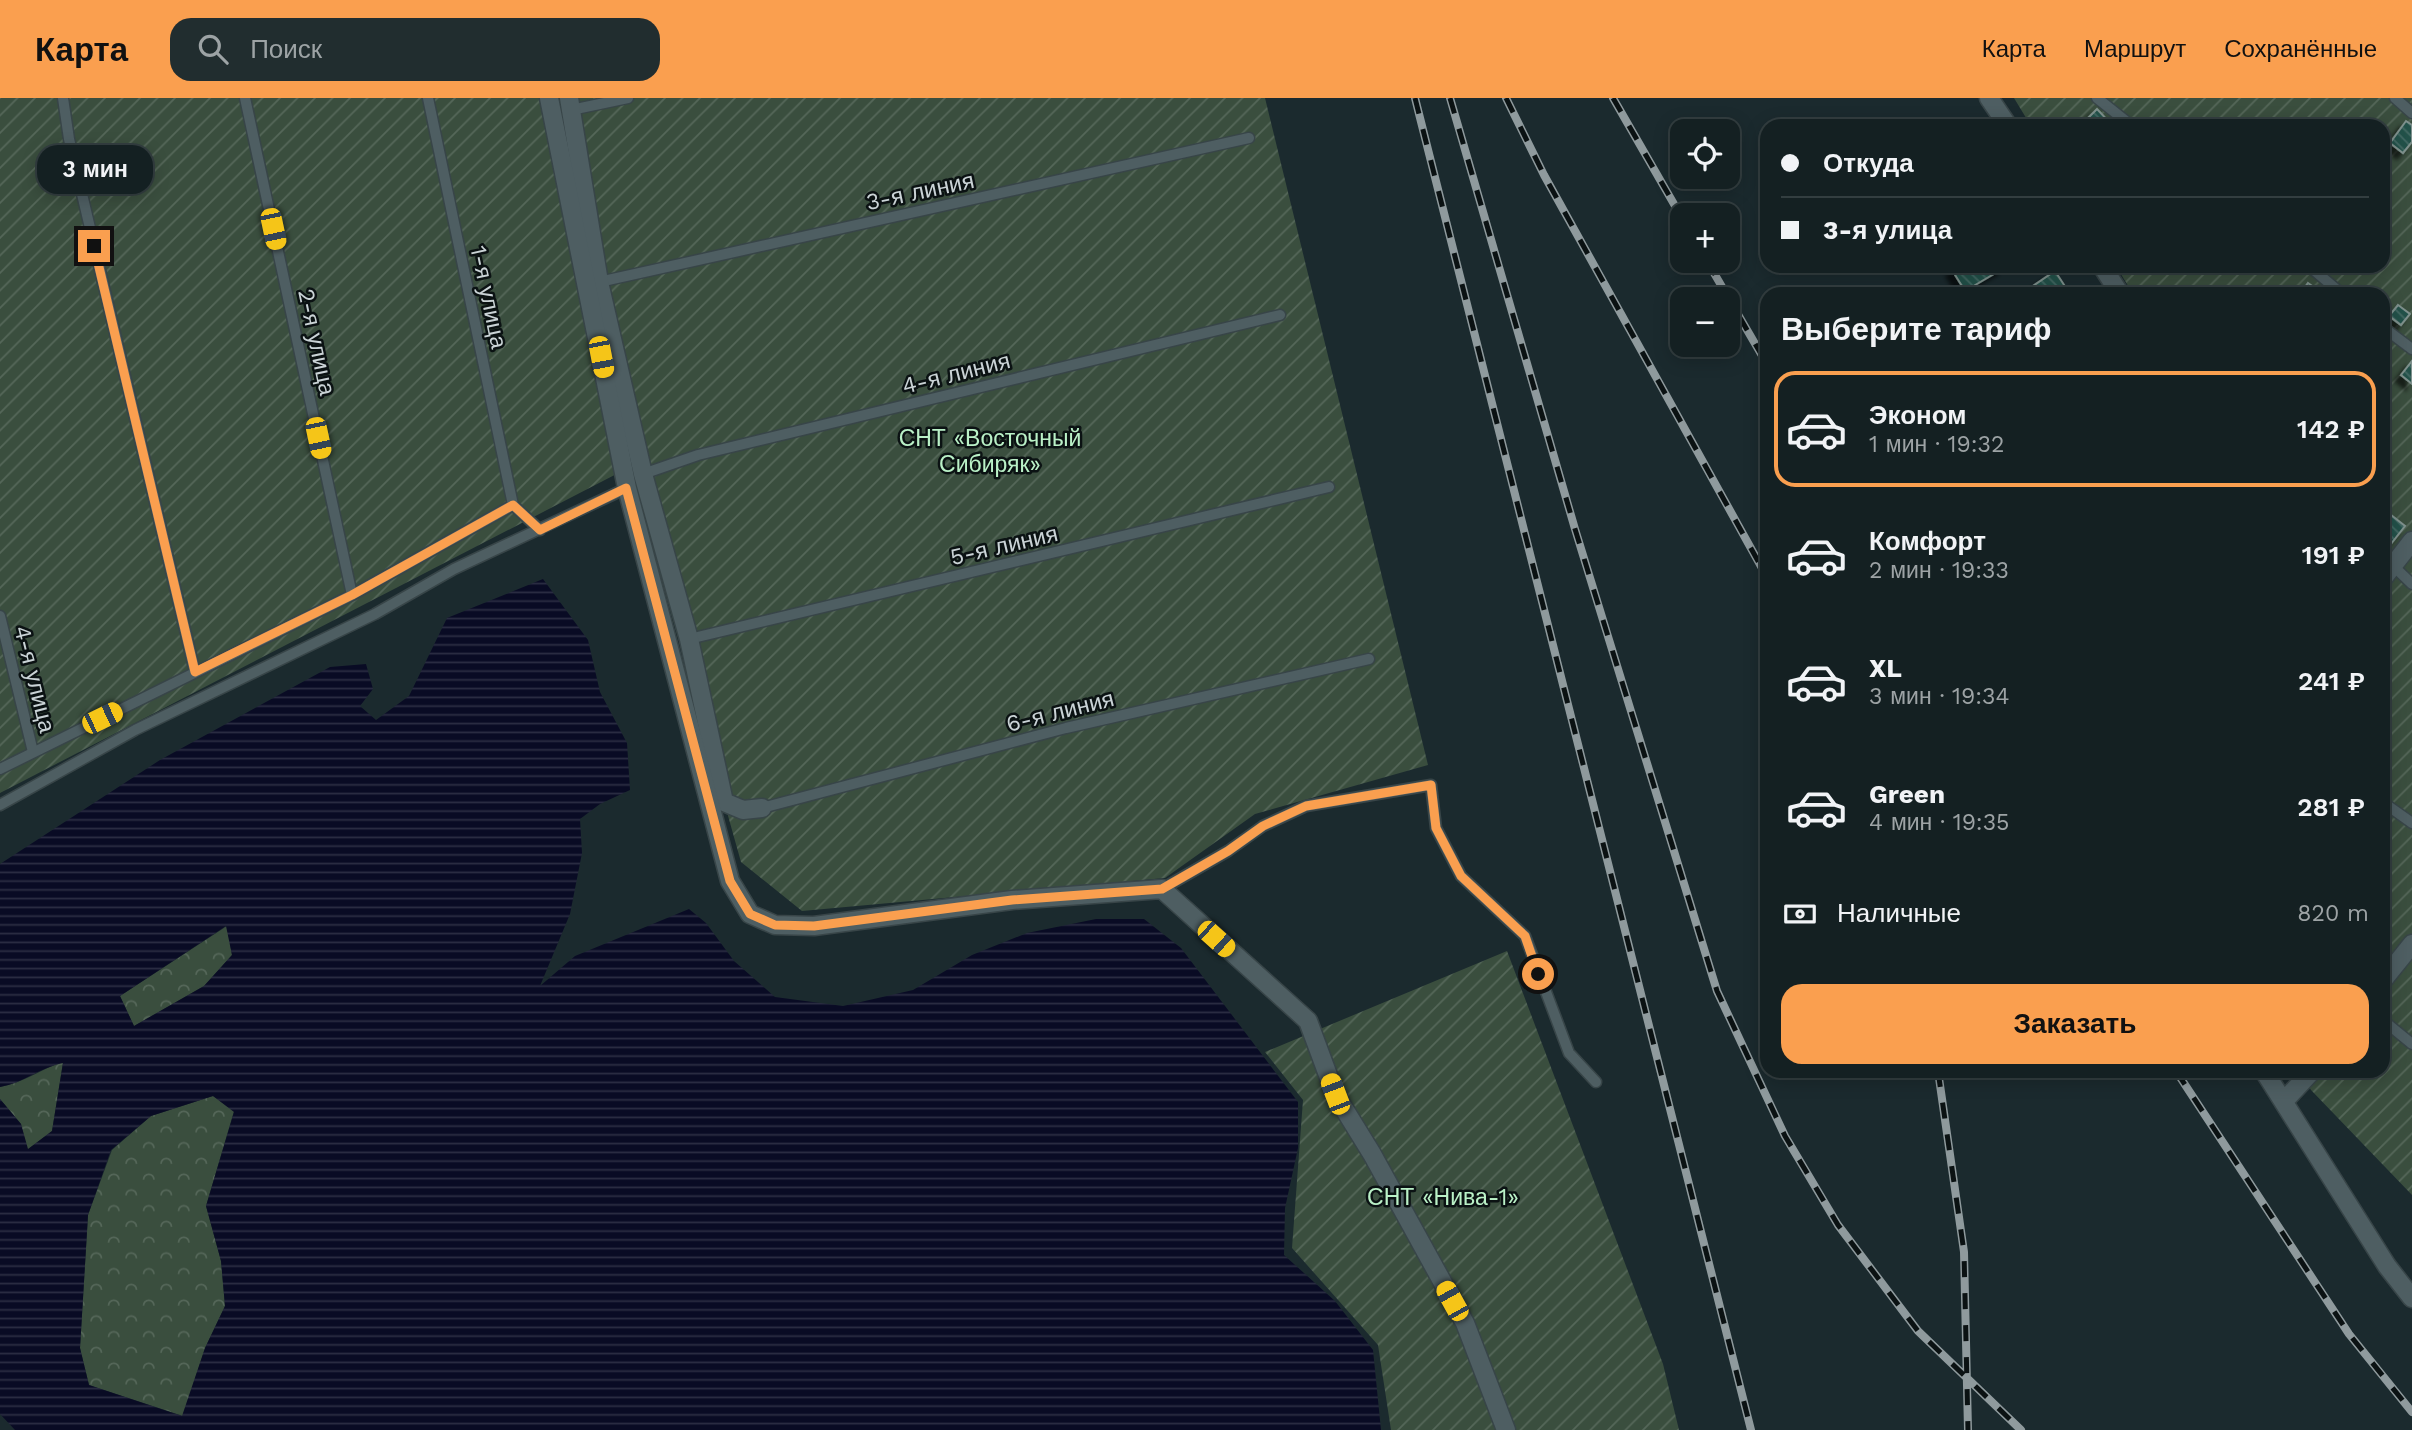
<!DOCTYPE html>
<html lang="ru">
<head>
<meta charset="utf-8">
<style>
	:root { --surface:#142022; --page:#212d2f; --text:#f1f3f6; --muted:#9da3a5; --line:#333e40; --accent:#fa9f4f }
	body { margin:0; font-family:"Work Sans",sans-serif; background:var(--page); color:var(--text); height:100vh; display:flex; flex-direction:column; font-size:26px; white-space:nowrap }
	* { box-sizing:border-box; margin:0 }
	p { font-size:23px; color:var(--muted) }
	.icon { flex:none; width:38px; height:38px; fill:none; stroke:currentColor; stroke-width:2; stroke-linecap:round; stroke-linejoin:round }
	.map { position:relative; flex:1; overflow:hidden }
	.panel { position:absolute; left:1760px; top:189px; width:630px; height:791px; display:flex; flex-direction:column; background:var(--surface); border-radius:21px; box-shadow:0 4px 18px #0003,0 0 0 2px var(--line) }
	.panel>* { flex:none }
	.guide { position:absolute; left:1760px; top:21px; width:630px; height:154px; border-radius:21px; box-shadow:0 4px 18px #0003,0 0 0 2px var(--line); display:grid; align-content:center; height:154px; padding:0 21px; background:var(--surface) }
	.tools { position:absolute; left:1670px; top:21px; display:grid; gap:14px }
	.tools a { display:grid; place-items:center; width:70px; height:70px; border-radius:14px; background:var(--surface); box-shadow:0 4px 18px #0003,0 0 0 2px var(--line); font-size:35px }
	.end { position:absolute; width:32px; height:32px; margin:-16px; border:9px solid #fa9f4f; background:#111; box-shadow:0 0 0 4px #111 }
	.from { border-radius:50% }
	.bubble { position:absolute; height:49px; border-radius:21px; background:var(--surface); box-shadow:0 4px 18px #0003,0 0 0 2px var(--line); font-size:23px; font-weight:600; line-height:49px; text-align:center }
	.car { position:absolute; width:21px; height:42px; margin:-21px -10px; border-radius:9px; box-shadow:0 0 5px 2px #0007; background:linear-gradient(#f5c518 24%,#345 0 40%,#f5c518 0 76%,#345 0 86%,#f5c518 0) }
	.guide b { display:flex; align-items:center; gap:24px; height:66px; font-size:26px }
	.guide b+b { border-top:2px solid var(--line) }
	.guide i { width:18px; height:18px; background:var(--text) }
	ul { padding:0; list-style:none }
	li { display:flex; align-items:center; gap:21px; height:116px; margin:0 14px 10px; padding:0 7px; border:4px solid transparent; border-radius:21px }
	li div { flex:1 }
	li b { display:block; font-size:26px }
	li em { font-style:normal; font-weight:600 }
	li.active { border-color:var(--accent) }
	li>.icon { width:63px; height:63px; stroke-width:1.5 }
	h2 { padding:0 21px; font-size:32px; line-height:84px }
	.pay { display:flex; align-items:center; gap:18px; height:77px; padding:0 21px; font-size:26px }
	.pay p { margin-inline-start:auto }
	.primary-button { display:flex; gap:14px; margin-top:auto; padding:14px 21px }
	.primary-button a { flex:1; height:80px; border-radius:21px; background:var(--accent); color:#111; font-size:28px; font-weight:600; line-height:80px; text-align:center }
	header { display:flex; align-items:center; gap:42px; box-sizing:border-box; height:98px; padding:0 35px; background:var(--accent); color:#111 }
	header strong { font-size:33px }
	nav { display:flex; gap:38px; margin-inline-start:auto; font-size:24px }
	.search { width:490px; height:63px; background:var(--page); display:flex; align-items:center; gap:18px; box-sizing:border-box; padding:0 24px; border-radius:21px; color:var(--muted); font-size:26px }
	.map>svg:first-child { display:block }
	.forest { fill:url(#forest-crowns) }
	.garden { fill:url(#garden-furrows) }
	.water { fill:url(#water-rules); fill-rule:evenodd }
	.building { fill:url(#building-back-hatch); stroke:#7e908c; stroke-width:2; filter:url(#shadow) }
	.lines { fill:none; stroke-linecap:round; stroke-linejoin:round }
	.service-casing { stroke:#384548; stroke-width:13 }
	.minor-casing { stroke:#384548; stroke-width:21 }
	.tertiary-casing { stroke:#384548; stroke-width:21 }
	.service { stroke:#4e5e62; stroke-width:10 }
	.minor { stroke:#4e5e62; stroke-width:18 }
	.tertiary { stroke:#4e5e62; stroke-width:18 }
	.rail-casing { stroke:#8f9a9d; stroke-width:8 }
	.rail { stroke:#0b1213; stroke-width:5; stroke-dasharray:16; stroke-linecap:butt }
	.route { stroke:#fa9f4f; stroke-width:9 }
	.labels { text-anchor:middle; stroke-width:5; stroke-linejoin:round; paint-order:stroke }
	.street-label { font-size:23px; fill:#cad3d6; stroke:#0b1213 }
	.park-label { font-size:23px; fill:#baf1c7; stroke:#0b1213 }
</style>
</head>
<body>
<header>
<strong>Карта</strong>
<div class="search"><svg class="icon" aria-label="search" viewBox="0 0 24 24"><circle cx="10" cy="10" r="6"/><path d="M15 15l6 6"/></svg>Поиск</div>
<nav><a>Карта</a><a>Маршрут</a><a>Сохранённые</a></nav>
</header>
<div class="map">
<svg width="2412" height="1332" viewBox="0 0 2412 1332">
	<defs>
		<pattern id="forest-crowns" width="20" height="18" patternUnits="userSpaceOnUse" patternTransform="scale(1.75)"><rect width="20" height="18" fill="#3a4e3e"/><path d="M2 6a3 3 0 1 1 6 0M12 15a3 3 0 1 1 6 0" fill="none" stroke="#556759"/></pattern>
		<pattern id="garden-furrows" width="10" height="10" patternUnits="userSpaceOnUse" patternTransform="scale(1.75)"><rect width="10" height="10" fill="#3a4e3e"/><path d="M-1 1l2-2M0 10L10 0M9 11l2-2" fill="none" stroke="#556759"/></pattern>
		<pattern id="water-rules" width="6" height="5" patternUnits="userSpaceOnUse" patternTransform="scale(1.75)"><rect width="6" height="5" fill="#090b24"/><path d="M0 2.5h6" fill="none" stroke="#2c2e43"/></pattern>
		<pattern id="building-back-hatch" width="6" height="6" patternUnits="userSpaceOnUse" patternTransform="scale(1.75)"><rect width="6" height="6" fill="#24514a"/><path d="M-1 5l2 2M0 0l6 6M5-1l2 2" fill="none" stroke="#426963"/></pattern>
		<filter id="shadow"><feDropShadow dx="-6" dy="6" stdDeviation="2" flood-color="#0009"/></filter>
	</defs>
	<rect width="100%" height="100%" fill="#1b2a2e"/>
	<path class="forest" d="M227,828L232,857L204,888L134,928L120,898Z
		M63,964L52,1033L27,1052L21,1026L0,1001V989C23,985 41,971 63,964Z
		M213,998L234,1013L206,1108L221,1163L225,1208L205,1250L183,1318L89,1287L80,1250L88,1117L112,1052L151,1018Z"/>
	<path class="garden" d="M0,0H1265L1428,667L1255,716L1165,780L802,813L741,764L630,369L0,695Z
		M2014,0H2412V1097L2311,992L2299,973H2384V196H2133L2116,168H2384V28H2031Z
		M1507,853L1663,1266L1679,1332H1391L1378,1247L1292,1150L1303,1002L1265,954Z"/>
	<path class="water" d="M543,481L588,542L600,594L627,645L630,692L600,706L580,721L582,755L570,816L540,888L575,858L689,811L706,825L734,863L775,899L843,908L913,892L972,857L1027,835L1096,821H1144L1181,850L1298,1004V1050L1285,1110L1284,1157L1335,1203L1373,1252L1381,1332H15L0,1316V1001L21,1026L28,1051L52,1033L63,965C41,969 23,985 0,989V766L160,662L330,569L366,566L373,591L360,608L376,622L409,598L447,520ZM226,828L232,857L204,888L134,928L120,898ZM213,998L234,1014L206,1108L221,1163L225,1208L205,1250L182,1318L89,1287L80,1250L88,1117L111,1052L151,1018Z"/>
	<path class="building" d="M2097,11L2112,27L2111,28H2086L2083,25Z
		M2406,23L2412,27V44L2403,55L2390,45Z
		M1958,168H2002L2004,170L1965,193L1952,172Z
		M2055,173L2070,196H2021Z
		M2308,185L2322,195L2321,196H2300Z
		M2398,207L2410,216L2401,227L2389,218Z
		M2412,263V286L2401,277Z
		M2386,413L2405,428L2387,451L2384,448Z"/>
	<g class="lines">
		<defs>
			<path id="service" d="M63,0L69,41L195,574
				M245,0L352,497
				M428,0L513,407
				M2097,0L2132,28
				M2395,0L2412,15
				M571,12L628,0
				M2309,168L2342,196
				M599,184L1249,40
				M2384,230L2412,251
				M643,376L698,357L1280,217
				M2384,459L2412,486
				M0,518L33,654
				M689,541L1329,389
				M0,671L352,497L513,407L540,432
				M2384,705L2412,725
				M0,707L135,632L375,516L454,471L627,390
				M762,710L1066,630L1369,561
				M1162,791L1228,753L1263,728L1306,708L1431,687L1436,730L1461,778L1525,838L1569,955L1596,984
				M2384,923L2412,946"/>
			<path id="minor" d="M569,0L599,184L643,376L689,541L724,704L743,712L762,710
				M1989,0L2008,28
				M2102,168L2120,196
				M2384,479L2412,443
				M2384,881L2412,846
				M2264,973L2387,1168L2412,1200
				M2284,1003L2312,973"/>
			<path id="tertiary" d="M549,0L627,390L730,783L750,816L775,827L814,828L1012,802L1162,791L1308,923L1335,996L1372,1056L1465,1225L1506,1332"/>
		</defs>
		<use href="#service" class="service-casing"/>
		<use href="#minor" class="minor-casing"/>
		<use href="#tertiary" class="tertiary-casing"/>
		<use href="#service" class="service"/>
		<use href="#minor" class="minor"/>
		<use href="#tertiary" class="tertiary"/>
		<defs>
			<path id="rail" d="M1415,0L1751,1332
				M1450,0L1575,431L1717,893L1785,1038L1838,1127L1918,1233L2021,1332
				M1506,0L1544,77L1768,481
				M1613,0L1682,120
				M1707,163L1768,268
				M1938,973L1964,1154L1968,1332
				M2176,973L2349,1236L2412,1314"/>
		</defs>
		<use href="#rail" class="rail-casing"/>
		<use href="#rail" class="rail"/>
	</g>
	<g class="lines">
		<path class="route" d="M94,148L195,574L352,497L513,407L540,432L626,390L730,783L750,816L775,827L814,828L1012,802L1162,791L1228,753L1263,728L1306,708L1431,687L1436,730L1461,778L1525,838L1538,876"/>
	</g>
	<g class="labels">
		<g class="street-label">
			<text transform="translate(920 93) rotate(-12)" y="8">3-я линия</text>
			<text transform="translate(489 199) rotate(78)" y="8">1-я улица</text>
			<text transform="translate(317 244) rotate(78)" y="8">2-я улица</text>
			<text transform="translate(956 275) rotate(-14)" y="8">4-я линия</text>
			<text transform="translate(1004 447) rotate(-13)" y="8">5-я линия</text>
			<text transform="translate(35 581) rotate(76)" y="8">4-я улица</text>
			<text transform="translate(1060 613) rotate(-14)" y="8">6-я линия</text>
		</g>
		<g class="park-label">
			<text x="990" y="348">СНТ «Восточный<tspan x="990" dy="26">Сибиряк»</tspan></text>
			<text x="1443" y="1107">СНТ «Нива-1»</text>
		</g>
	</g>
</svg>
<div class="tools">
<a><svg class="icon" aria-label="locate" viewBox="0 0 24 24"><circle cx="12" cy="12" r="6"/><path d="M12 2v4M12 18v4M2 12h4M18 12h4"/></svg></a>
<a>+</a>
<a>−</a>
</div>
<i class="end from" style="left:1538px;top:876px"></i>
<i class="end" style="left:94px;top:148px"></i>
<div class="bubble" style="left:37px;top:47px;width:116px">3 мин</div>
<i class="car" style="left:273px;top:131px;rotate:168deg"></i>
<i class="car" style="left:601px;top:259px;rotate:169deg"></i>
<i class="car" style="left:318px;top:340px;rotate:168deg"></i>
<i class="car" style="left:102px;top:620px;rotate:64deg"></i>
<i class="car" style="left:1216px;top:841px;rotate:132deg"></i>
<i class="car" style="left:1335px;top:996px;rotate:339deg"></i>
<i class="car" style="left:1452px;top:1203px;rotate:331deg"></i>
<div class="guide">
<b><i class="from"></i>Откуда</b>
<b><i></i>3-я улица</b>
</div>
<section class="panel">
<h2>Выберите тариф</h2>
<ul>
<li class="active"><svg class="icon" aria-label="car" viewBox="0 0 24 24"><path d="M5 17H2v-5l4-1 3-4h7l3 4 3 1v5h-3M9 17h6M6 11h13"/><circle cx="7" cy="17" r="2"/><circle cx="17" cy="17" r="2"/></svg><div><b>Эконом</b><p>1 мин · 19:32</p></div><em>142 ₽</em></li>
<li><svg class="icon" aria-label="car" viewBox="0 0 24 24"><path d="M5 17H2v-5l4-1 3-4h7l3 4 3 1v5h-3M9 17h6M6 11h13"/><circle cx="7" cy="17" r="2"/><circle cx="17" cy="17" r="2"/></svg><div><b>Комфорт</b><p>2 мин · 19:33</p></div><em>191 ₽</em></li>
<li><svg class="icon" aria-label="car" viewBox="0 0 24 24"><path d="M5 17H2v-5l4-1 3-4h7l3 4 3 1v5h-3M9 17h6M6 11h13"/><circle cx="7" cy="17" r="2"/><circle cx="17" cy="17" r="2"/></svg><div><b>XL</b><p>3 мин · 19:34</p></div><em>241 ₽</em></li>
<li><svg class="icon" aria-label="car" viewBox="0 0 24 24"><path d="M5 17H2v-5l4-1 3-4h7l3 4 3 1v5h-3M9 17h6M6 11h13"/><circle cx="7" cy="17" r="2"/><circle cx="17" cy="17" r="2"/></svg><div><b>Green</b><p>4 мин · 19:35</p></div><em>281 ₽</em></li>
</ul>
<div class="pay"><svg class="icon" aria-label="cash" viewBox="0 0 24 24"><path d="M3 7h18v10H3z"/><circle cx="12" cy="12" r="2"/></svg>Наличные<p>820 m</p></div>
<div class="primary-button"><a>Заказать</a></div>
</section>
</div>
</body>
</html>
